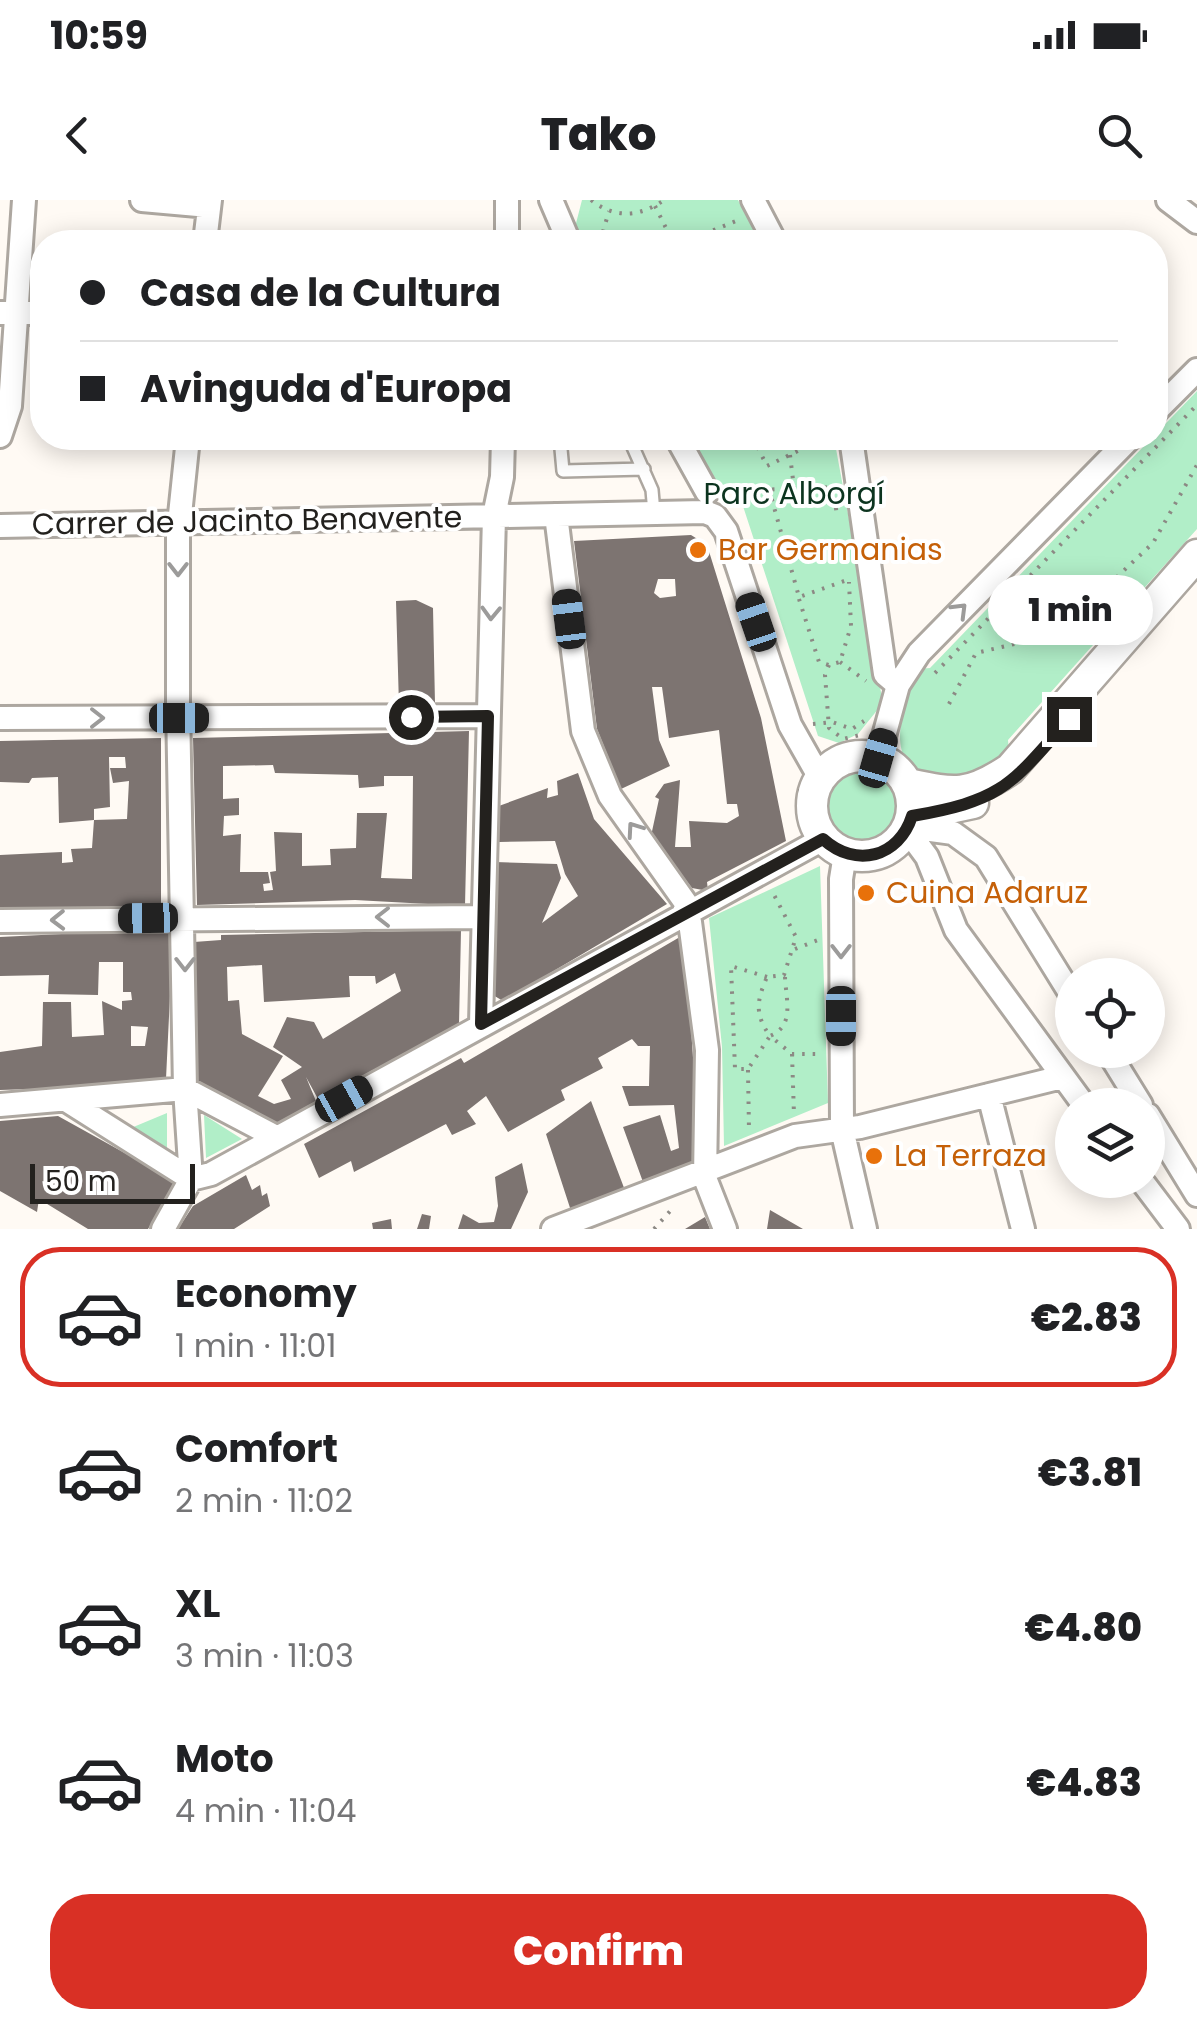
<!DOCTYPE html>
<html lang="en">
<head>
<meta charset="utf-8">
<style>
	:root { --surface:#fff; --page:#f2f2f2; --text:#202124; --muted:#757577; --line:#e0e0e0; --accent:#d93025 }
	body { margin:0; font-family:Poppins,sans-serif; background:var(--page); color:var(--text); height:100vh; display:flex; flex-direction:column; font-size:38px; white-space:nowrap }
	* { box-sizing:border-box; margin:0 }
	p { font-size:32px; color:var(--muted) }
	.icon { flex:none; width:55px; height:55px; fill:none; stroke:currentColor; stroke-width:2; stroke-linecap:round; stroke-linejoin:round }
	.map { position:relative; height:1029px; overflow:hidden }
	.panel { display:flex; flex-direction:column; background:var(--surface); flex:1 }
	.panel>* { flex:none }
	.hud { position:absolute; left:30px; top:30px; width:1138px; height:220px; border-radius:40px; box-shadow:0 5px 25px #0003; display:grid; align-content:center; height:220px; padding:0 50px; background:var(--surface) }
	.controls { position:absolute; left:1055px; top:758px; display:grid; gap:20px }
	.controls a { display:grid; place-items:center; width:110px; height:110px; border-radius:50%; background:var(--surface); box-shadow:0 5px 25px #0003; font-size:50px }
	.scale { position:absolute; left:30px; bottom:25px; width:165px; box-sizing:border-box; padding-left:10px; border:5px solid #23211e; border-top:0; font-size:28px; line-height:35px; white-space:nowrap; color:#23211e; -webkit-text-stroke:8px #fff; paint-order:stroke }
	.end { position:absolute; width:45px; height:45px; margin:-22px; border:12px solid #23211e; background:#fff; box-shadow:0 0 0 5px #fff }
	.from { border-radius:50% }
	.bubble { position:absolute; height:70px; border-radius:35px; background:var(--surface); box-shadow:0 5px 25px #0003; font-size:32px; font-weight:800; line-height:70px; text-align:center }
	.car { position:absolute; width:30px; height:60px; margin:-30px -15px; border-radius:12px; box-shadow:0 0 8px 2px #0007; background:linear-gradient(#222 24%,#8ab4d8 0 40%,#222 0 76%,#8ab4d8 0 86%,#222 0) }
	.hud b { display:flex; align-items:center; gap:35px; height:95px; font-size:38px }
	.hud b+b { border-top:2px solid var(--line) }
	.hud i { width:25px; height:25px; background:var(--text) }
	ul { padding:18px 0 0; list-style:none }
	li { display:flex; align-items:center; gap:30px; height:140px; margin:0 20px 15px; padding:0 30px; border:5px solid transparent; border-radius:40px }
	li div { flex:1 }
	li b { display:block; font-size:38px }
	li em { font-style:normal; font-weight:800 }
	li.active { border-color:var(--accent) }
	li>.icon { width:90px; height:90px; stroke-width:1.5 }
	.primary-button { display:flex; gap:20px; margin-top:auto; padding:20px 50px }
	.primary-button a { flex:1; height:115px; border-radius:40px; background:var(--accent); color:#fff; font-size:40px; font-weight:800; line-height:115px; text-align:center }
	.status { display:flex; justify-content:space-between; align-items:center; height:70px; padding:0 50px; background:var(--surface); direction:ltr }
	.status svg { height:28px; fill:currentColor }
	header { display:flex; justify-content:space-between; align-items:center; height:130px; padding:0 50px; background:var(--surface); font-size:45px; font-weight:800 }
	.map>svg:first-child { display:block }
	.green { fill:#b1eec8 }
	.building { fill:#7d7471; fill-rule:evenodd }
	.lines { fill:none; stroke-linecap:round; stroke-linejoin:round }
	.lane-casing { stroke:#ada7a0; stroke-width:16 }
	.street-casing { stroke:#ada7a0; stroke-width:28 }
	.secondary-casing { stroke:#ada7a0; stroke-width:35 }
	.path { stroke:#8c8984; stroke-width:4; stroke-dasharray:2.5 8; stroke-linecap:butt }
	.lane { stroke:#fff; stroke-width:11 }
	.street { stroke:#fff; stroke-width:22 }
	.secondary { stroke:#fff; stroke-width:30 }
	.oneway { stroke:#9c9b9a }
	.route { stroke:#23211e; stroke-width:12 }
	.food-dot { fill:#e8710a; stroke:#fff; stroke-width:4 }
	.labels { text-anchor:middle; stroke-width:8; stroke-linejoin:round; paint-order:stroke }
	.park-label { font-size:30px; fill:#0c341f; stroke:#fff }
	.street-label { font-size:30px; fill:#23211e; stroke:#fff }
	.food-label { font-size:30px; fill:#c56008; stroke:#fff; text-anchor:start }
</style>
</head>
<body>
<div class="status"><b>10:59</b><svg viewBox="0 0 49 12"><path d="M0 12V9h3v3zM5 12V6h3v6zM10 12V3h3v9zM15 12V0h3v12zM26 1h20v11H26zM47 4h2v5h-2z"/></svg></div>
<header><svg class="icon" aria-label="back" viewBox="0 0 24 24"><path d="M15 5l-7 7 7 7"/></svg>Tako<svg class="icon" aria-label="search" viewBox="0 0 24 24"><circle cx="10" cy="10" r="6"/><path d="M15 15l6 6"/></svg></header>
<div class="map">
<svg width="1197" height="1029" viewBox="0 0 1197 1029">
	<rect width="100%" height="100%" fill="#fffaf4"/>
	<path class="green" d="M582,0H738L761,42H577L573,35Z
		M1197,191V329L1008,540L1009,551L972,582L913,572C887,541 906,503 918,469L930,468Z
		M684,238H834L883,503L858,534L839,543L818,536L741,300L728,286H710Z
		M827 608a35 35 0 1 1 70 0a35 35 0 1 1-70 0Z
		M820,666L828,903L724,946L722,847L709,718Z
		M167,913V950L131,928Z
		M204,915L242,939L206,958Z"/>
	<path class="building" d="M691,335L707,345L761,518L786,641L707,682L708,691L692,688L651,636L659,599L655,597L664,584L680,580L675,647H691L689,621L727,623L739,616L737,604H727L719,530L669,538L662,487H652L659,540L670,566L621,589L597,529L574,341ZM658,379H675L676,396L660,398L654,393Z
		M416,400L433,408L435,504L399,506L396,401Z
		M469,531L465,706L355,700L197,705L193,538ZM273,565L275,573L358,575L359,588L384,586V576H413L412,679L381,678L387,613H357L356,648L330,649L331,665L302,666V633L274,632L276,671L270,672L273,690L264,691L263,684L270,683L268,672H240L241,634L223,636L224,616L239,615V598L223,599V566Z
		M161,538V707H0V655L62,652V663L73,662L71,649L92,648L94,620L127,619L129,581L113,583L110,568H126L125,557H109L110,607L94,609V620L59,623L58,577L32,578L29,583L0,582V541Z
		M578,573L594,619L667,704L503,801L493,795L495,662L557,664L561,678L542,723L578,696L565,674L555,641L499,642L496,607L548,588L547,598L558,595L557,581Z
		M461,730L459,825L318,899L306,877L316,901L277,924L196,882L194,742L221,740V735ZM262,765L264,802L350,797L349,776H375L376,784L395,773L401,791L323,839L314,822L287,817L273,847L302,867L281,880L291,899L274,904L258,896L283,856L242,834L239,800L228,801L227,767Z
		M103,732L173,733L166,879L161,885L0,890V852L42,846L43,802H71L72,837L104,835L102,801L122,810V801L132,800L131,792H123V762H99L98,795L48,794L49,775L0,776V737ZM131,826L148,827L145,846H131Z
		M685,734L700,966L643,982L623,927L660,915L671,951L679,948L674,905L629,906L622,886H649L650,846H638L632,839L598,858L603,868L561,890L565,900L508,932L486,896L467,911L476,924L452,935L446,924L354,972L351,961L319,978L304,944L461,858L464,863Z
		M591,901L626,993L572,1014L546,934Z
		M58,916L177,982L148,1029H88L39,999L37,1012L0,991V921Z
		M522,963L528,992L511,1029H458L463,1014L479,1023L494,1022L498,1006L495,977Z
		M246,975L252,990L260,985L262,996L267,993L270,1006L234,1029H178L193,1006Z
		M770,1010L803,1029H767Z
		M422,1014L431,1016L429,1029H417Z
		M705,1017L710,1029H685Z
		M391,1019L392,1029H373L372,1023Z"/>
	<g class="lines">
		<defs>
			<path id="lane" d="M560,238L563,271L644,269
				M629,238L652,290L654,313"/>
			<path id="street" d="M142,0L209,6
				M551,0L569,42
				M753,0L775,42
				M1168,0L1197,22
				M205,42L210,0
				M507,42V0
				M0,113H42
				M1155,212L1197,170
				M0,236L10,206L24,0
				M677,238L707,292
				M851,238L885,474L898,485
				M556,315L583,531L610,596L690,709
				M0,326L705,312L715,316L726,331L790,525L820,578
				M0,518L488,516
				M878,558L898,485L919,453L1130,238
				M909,627L953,633L986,657L1072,796
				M907,630L927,657L956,730L1084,905
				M845,654L841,679L842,929L865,1029
				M684,712L690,722L707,850L705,978L725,1029
				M0,721L480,717
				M481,824L494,316L502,277L503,238
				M1107,850L1141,905
				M989,895L1023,1029
				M66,900L191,979L211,974L823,639
				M0,905L185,889L276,937
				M1148,915L1197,995
				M1141,980L1178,1029
				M163,1029L191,979L185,889L178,504V334L188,238
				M553,1029L795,936L860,927L1062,877"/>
			<path id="secondary" d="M812 606a50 50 0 1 1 100 0a50 50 0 1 1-100 0Z
				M908,584C955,594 968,597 1010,569L1197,355
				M912,616L973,603"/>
		</defs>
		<use href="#lane" class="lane-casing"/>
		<use href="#street" class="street-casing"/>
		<use href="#secondary" class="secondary-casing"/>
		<path class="path" d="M591,0C615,19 640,17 664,0
			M655,6L673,42
			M600,42L609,11
			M684,42L741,19
			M753,238L767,266L808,246L804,238
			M790,255L794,288
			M833,287L837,316
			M769,289L799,397L847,380
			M730,291L836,287
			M799,399L819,462L829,465L840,462L851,426L849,382
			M840,462L866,481
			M829,465L825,475L829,528L843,539L860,535
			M935,473L1197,205
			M949,504L976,453L1023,442L1085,407L1153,343L1197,265
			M813,524L832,522L852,529L864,521
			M800,589L807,624
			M795,749L818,740
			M767,777L731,766L735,869H748L770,836C754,814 757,800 767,777L784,775L796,737L772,691
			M785,777C786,800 795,826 770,836L792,854H820
			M792,854L794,915
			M748,870L749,930
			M654,1029L672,1009"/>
		<use href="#lane" class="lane"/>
		<use href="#street" class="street"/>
		<use href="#secondary" class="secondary"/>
	</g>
	<defs><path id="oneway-chevron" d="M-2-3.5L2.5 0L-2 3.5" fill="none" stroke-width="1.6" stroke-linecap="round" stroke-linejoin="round" transform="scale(2.5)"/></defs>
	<g class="oneway">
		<use href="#oneway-chevron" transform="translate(178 369) rotate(90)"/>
		<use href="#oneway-chevron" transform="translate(960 410) rotate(-45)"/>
		<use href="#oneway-chevron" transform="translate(491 413) rotate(92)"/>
		<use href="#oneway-chevron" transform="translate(97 518)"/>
		<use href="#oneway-chevron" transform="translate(634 629) rotate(-125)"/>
		<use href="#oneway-chevron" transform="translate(383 717) rotate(180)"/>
		<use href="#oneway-chevron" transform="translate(58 720) rotate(179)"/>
		<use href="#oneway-chevron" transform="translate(841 751) rotate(90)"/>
		<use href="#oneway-chevron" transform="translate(185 764) rotate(90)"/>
	</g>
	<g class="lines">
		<path class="route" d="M411,517L488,516L481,824L823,639C856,669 899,657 912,616C1003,600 1010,586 1069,519"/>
	</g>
	<g class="food-dot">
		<circle cx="698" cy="350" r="10"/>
		<circle cx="866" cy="693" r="10"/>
		<circle cx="874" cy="956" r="10"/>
	</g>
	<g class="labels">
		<g class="park-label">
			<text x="794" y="304">Parc Alborgí</text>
		</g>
		<g class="street-label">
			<text transform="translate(247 321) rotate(-1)" y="10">Carrer de Jacinto Benavente</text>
		</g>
		<g class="food-label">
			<text x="718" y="360">Bar Germanias</text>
			<text x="886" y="703">Cuina Adaruz</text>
			<text x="894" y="966">La Terraza</text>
		</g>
	</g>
</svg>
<div class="controls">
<a><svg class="icon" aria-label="locate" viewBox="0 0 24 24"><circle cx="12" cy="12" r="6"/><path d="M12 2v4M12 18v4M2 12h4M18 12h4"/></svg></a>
<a><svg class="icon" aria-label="layers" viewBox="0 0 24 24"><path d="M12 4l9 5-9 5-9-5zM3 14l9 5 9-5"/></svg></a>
</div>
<div class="scale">50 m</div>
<i class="end from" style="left:411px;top:517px"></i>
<i class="end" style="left:1069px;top:519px"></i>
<div class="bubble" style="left:988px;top:375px;width:165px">1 min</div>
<i class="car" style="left:569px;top:419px;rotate:353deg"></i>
<i class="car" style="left:756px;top:422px;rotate:341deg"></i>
<i class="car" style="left:179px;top:518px;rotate:90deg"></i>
<i class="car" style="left:878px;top:558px;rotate:16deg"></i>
<i class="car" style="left:148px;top:718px;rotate:269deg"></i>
<i class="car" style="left:841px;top:816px;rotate:180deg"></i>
<i class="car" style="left:344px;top:899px;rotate:61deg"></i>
<div class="hud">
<b><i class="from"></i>Casa de la Cultura</b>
<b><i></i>Avinguda d'Europa</b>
</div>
</div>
<section class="panel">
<ul>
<li class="active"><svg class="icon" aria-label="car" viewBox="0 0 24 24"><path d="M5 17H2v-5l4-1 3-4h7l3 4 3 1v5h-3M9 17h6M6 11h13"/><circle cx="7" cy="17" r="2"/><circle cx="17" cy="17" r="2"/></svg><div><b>Economy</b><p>1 min · 11:01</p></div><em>€2.83</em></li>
<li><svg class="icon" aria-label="car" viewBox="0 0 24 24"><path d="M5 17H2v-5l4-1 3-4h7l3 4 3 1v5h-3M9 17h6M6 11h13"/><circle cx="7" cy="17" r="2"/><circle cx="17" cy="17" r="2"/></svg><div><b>Comfort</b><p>2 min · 11:02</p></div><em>€3.81</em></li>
<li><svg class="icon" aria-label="car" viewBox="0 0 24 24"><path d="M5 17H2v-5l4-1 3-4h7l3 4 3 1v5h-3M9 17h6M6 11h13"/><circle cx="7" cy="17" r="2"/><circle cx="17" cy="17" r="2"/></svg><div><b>XL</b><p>3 min · 11:03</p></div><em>€4.80</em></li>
<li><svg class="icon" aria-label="car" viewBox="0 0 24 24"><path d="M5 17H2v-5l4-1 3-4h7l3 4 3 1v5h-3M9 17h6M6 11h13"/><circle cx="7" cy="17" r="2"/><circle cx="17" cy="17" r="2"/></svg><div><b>Moto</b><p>4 min · 11:04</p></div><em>€4.83</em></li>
</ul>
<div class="primary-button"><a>Confirm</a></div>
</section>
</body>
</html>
